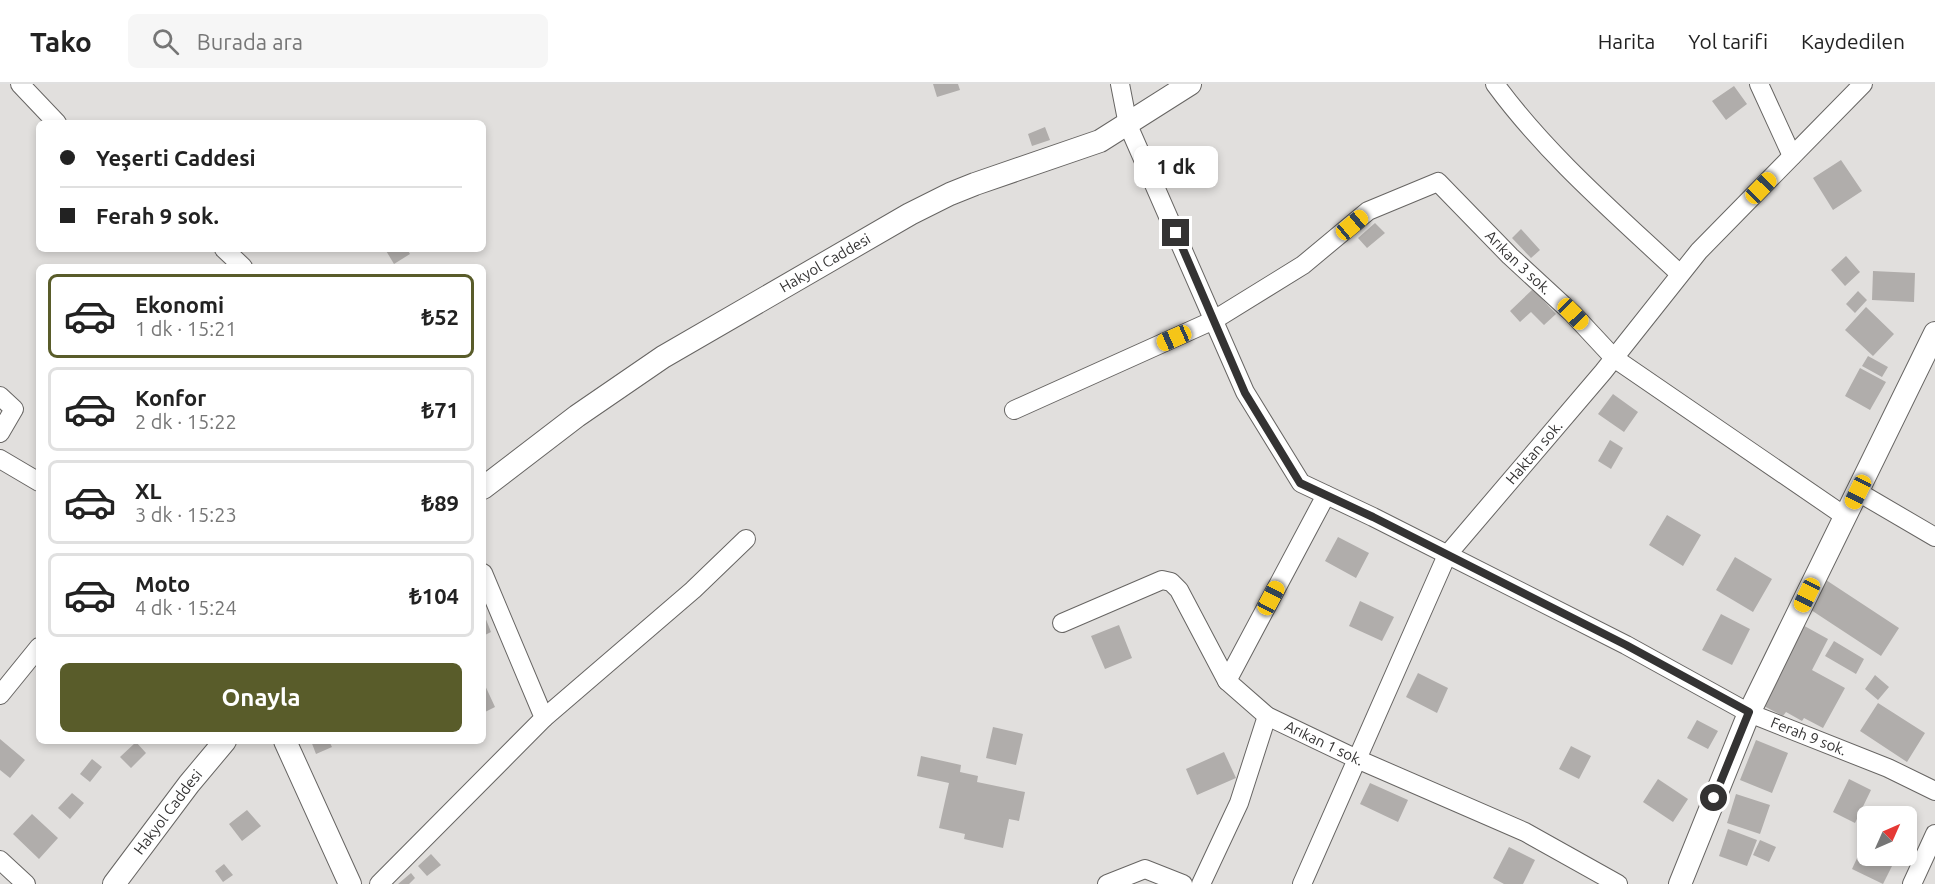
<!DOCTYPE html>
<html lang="tr">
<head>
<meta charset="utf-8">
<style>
	:root { --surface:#fff; --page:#f6f6f6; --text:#222; --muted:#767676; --line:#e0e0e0; --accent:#595c2a }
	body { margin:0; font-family:Ubuntu,sans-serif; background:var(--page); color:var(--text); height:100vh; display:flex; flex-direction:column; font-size:22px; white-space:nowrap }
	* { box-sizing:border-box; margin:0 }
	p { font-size:20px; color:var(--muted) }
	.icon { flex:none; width:33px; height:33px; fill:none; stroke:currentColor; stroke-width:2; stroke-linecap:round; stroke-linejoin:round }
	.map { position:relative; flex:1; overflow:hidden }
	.side { position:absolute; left:36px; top:180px; width:450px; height:480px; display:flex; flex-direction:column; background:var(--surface); border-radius:9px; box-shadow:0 3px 9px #0003 }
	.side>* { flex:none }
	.top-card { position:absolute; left:36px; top:36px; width:450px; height:132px; border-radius:9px; box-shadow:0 3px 9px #0003; display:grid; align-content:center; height:132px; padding:0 24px; background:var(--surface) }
	.needle { width:39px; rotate:45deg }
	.tools { position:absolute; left:1857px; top:722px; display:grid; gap:12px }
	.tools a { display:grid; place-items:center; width:60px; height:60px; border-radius:9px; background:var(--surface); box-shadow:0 3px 9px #0003; font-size:30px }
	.end { position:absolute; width:27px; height:27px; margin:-14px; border:8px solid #343333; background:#fff; box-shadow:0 0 0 3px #fff }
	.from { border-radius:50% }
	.bubble { position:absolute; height:42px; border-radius:9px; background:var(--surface); box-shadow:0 3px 9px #0003; font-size:20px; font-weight:600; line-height:42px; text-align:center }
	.car { position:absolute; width:18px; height:36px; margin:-18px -9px; border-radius:8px; box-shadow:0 0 4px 2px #0007; background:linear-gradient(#f5c518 24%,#345 0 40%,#f5c518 0 76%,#345 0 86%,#f5c518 0) }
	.top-card b { display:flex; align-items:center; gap:21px; height:57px; font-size:22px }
	.top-card b+b { border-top:2px solid var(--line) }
	.top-card i { width:15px; height:15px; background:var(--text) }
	ul { padding:10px 0 0; list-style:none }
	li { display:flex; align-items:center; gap:18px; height:84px; margin:0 12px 9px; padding:0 12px; border:3px solid var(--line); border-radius:9px }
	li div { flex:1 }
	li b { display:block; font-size:22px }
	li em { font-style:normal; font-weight:600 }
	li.on { border-color:var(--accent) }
	li>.icon { width:54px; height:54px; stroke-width:1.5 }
	.cta { display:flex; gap:12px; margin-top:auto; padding:12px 24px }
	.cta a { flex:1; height:69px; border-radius:9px; background:var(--accent); color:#fff; font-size:24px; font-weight:600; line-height:69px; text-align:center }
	header { display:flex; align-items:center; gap:36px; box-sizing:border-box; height:84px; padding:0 30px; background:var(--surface); border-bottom:2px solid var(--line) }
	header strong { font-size:28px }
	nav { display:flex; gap:33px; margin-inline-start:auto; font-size:21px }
	.search { width:420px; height:54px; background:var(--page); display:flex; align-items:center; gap:15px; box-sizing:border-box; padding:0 21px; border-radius:9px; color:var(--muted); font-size:22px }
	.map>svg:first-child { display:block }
	.building { fill:#b0adab }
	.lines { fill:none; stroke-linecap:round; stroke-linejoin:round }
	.minor-casing { stroke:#676563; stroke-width:20 }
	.tertiary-casing { stroke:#676563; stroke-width:24 }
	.minor { stroke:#fff; stroke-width:18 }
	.tertiary { stroke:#fff; stroke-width:22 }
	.route { stroke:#343333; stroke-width:8 }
	.labels { text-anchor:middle; stroke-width:4.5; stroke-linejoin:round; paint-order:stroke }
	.street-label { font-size:15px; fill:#343333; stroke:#fff }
</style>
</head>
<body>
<header>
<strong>Tako</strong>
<div class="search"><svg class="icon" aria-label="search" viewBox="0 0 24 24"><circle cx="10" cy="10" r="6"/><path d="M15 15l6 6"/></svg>Burada ara</div>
<nav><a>Harita</a><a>Yol tarifi</a><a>Kaydedilen</a></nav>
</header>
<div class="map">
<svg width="1935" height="800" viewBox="0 0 1935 800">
	<rect width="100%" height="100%" fill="#e1dfdd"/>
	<path class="building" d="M933,0H958L960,6L937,13Z
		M1734,2L1747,20L1726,36L1712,17Z
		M1045,43L1050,56L1032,62L1028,50Z
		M1841,76L1862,107L1833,126L1813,94Z
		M1375,139L1385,149L1367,164L1358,154Z
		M1521,145L1540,166L1531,174L1512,154Z
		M385,165H407L410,170L394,180Z
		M1846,172L1860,188L1845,202L1831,186Z
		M1873,187L1915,189L1914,218L1872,216Z
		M1533,205L1556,230L1544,241L1531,228L1520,238L1510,227Z
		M1858,207L1867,216L1855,229L1846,220Z
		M1866,223L1894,250L1873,272L1845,246Z
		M1868,272L1888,283L1882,293L1862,282Z
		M1860,284L1886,298L1870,326L1845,312Z
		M1613,310L1638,328L1624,348L1598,330Z
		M1610,356L1623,364L1611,385L1598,377Z
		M1667,431L1701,451L1683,482L1649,461Z
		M1338,453L1369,469L1356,494L1325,477Z
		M1735,473L1772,495L1753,528L1716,506Z
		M1826,496L1899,544L1881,572L1808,524Z
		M1360,517L1394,533L1382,557L1349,542Z
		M483,528L491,548L483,552Z
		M1721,530L1750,545L1732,581L1702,566Z
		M1799,539L1828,555L1812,586L1845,604L1823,644L1804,634L1802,637L1786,628L1783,632L1758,619Z
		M1119,541L1132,574L1105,585L1091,552Z
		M1834,557L1864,575L1856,590L1825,572Z
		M1418,589L1448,604L1437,629L1406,613Z
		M1875,591L1889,603L1878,616L1865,605Z
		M483,597L495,623L483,629Z
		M1878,619L1925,649L1907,678L1860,647Z
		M1697,636L1718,647L1708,665L1687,654Z
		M993,643L1023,650L1016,681L986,674Z
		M0,655L25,676L10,694L0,686Z
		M1756,656L1788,669L1772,709L1740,696Z
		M311,657H329L332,663L316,670Z
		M136,658L146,669L131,684L120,673Z
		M1571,662L1591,672L1579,695L1559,685Z
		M1224,668L1236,694L1197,711L1186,685Z
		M921,672L961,681L960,688L978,692L977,698L1025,708L1019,737L1009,735L1003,764L964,755L965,750L939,744L949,699L917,692Z
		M92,675L102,683L90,698L80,690Z
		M1658,695L1688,715L1673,738L1643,718Z
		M1849,695L1871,706L1855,739L1833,728Z
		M1370,699L1408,716L1398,738L1360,720Z
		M72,709L84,719L70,735L58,724Z
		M1736,710L1770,721L1760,750L1727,739Z
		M247,726L261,742L242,757L229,740Z
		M32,730L58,754L39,775L13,750Z
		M1728,745L1757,756L1747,782L1719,772Z
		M1760,756L1776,763L1769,778L1753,771Z
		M1864,759L1868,760V771H1890L1896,774L1883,800L1852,785Z
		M1509,763L1535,776L1523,800H1504L1493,794Z
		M431,770L441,781L427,792L418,782Z
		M224,780L233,791L223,798L215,787Z
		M411,789L415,794L409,800H398Z"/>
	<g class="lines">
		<defs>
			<g id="minor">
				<path d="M20,0L57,39"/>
				<path id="s1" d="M1120,0L1128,41L1245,308L1301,399L1373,433L1626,561L1749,629L1888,684L1935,707"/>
				<path d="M1495,0C1547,71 1616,130 1680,190"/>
				<path d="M1759,0L1792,72"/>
				<path d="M224,165L243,183"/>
				<path d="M0,312L14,325L0,349"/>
				<path id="s2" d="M1014,326L1214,236L1303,181L1368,127L1438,98L1510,172L1573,230L1614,274L1846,433"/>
				<path d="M0,375L39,398"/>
				<path d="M1858,408L1935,453"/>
				<path id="s3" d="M1326,411L1227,597L1267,632L1357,675L1525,748L1618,800"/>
				<path d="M1062,539L1162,496L1171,498L1179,506L1227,597"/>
				<path d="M0,611L39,563"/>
				<path d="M544,634L693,506L746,455"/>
				<path d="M0,776L26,800"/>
				<path d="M379,800L544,634L483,489"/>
				<path d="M1107,800L1145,785L1183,800"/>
				<path d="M1201,800L1239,719L1267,632"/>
				<path id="s4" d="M1302,800L1447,471L1603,288L1699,167L1863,0"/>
				<path d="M1912,800L1935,750"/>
			</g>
			<g id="tertiary">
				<path id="s5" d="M483,404L577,332L663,273L910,130L950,110L975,100L1100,57L1190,0"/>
				<path d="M285,657L350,800"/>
				<path id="s6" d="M114,800L189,700L225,657"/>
				<path d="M1680,800L1749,629L1935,249"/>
			</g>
		</defs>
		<use href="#minor" class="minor-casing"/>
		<use href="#tertiary" class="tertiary-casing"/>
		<use href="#minor" class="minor"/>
		<use href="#tertiary" class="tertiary"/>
	</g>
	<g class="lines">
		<path class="route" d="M1176,149L1245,309L1300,399L1373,433L1626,561L1749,628L1714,714"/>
	</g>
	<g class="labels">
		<g class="street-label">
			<text dy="5" stroke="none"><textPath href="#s2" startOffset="598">Arıkan 3 sok.</textPath></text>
			<text dy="5" stroke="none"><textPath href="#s5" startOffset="410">Hakyol Caddesi</textPath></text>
			<text dy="5" stroke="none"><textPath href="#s4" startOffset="494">Haktan sok.</textPath></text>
			<text dy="5" stroke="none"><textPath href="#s1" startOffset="1008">Ferah 9 sok.</textPath></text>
			<text dy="5" stroke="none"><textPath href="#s3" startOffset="327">Arıkan 1 sok.</textPath></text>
			<text dy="5" stroke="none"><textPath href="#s6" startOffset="90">Hakyol Caddesi</textPath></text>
		</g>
	</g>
</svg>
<div class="tools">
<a><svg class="needle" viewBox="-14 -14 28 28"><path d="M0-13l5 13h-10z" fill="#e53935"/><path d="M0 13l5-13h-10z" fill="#767676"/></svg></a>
</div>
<i class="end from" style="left:1714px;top:714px"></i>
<i class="end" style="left:1176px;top:149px"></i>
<div class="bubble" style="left:1134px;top:62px;width:84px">1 dk</div>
<i class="car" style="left:1761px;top:104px;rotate:44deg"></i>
<i class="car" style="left:1352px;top:141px;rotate:50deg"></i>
<i class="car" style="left:1573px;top:230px;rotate:136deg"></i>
<i class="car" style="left:1174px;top:254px;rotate:246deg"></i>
<i class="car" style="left:1858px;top:408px;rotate:206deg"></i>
<i class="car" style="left:1807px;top:511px;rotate:206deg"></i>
<i class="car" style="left:1271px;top:514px;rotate:28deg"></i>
<div class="top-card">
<b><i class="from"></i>Yeşerti Caddesi</b>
<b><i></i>Ferah 9 sok.</b>
</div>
<section class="side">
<ul>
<li class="on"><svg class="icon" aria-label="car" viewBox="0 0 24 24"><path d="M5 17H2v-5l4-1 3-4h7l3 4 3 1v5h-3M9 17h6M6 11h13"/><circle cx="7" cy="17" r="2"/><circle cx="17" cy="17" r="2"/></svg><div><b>Ekonomi</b><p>1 dk · 15:21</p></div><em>₺52</em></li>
<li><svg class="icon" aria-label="car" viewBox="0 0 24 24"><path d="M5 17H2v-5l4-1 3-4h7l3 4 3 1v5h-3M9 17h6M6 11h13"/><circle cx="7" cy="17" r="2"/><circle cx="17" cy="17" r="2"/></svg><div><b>Konfor</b><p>2 dk · 15:22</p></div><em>₺71</em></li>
<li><svg class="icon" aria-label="car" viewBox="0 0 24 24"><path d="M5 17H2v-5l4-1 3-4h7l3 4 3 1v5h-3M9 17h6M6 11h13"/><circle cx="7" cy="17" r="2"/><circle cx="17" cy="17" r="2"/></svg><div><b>XL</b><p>3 dk · 15:23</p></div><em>₺89</em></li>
<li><svg class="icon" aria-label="car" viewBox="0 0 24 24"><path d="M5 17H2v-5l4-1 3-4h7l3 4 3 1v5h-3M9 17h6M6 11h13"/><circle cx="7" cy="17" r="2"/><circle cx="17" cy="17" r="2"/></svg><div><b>Moto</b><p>4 dk · 15:24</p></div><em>₺104</em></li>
</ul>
<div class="cta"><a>Onayla</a></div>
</section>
</div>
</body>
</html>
